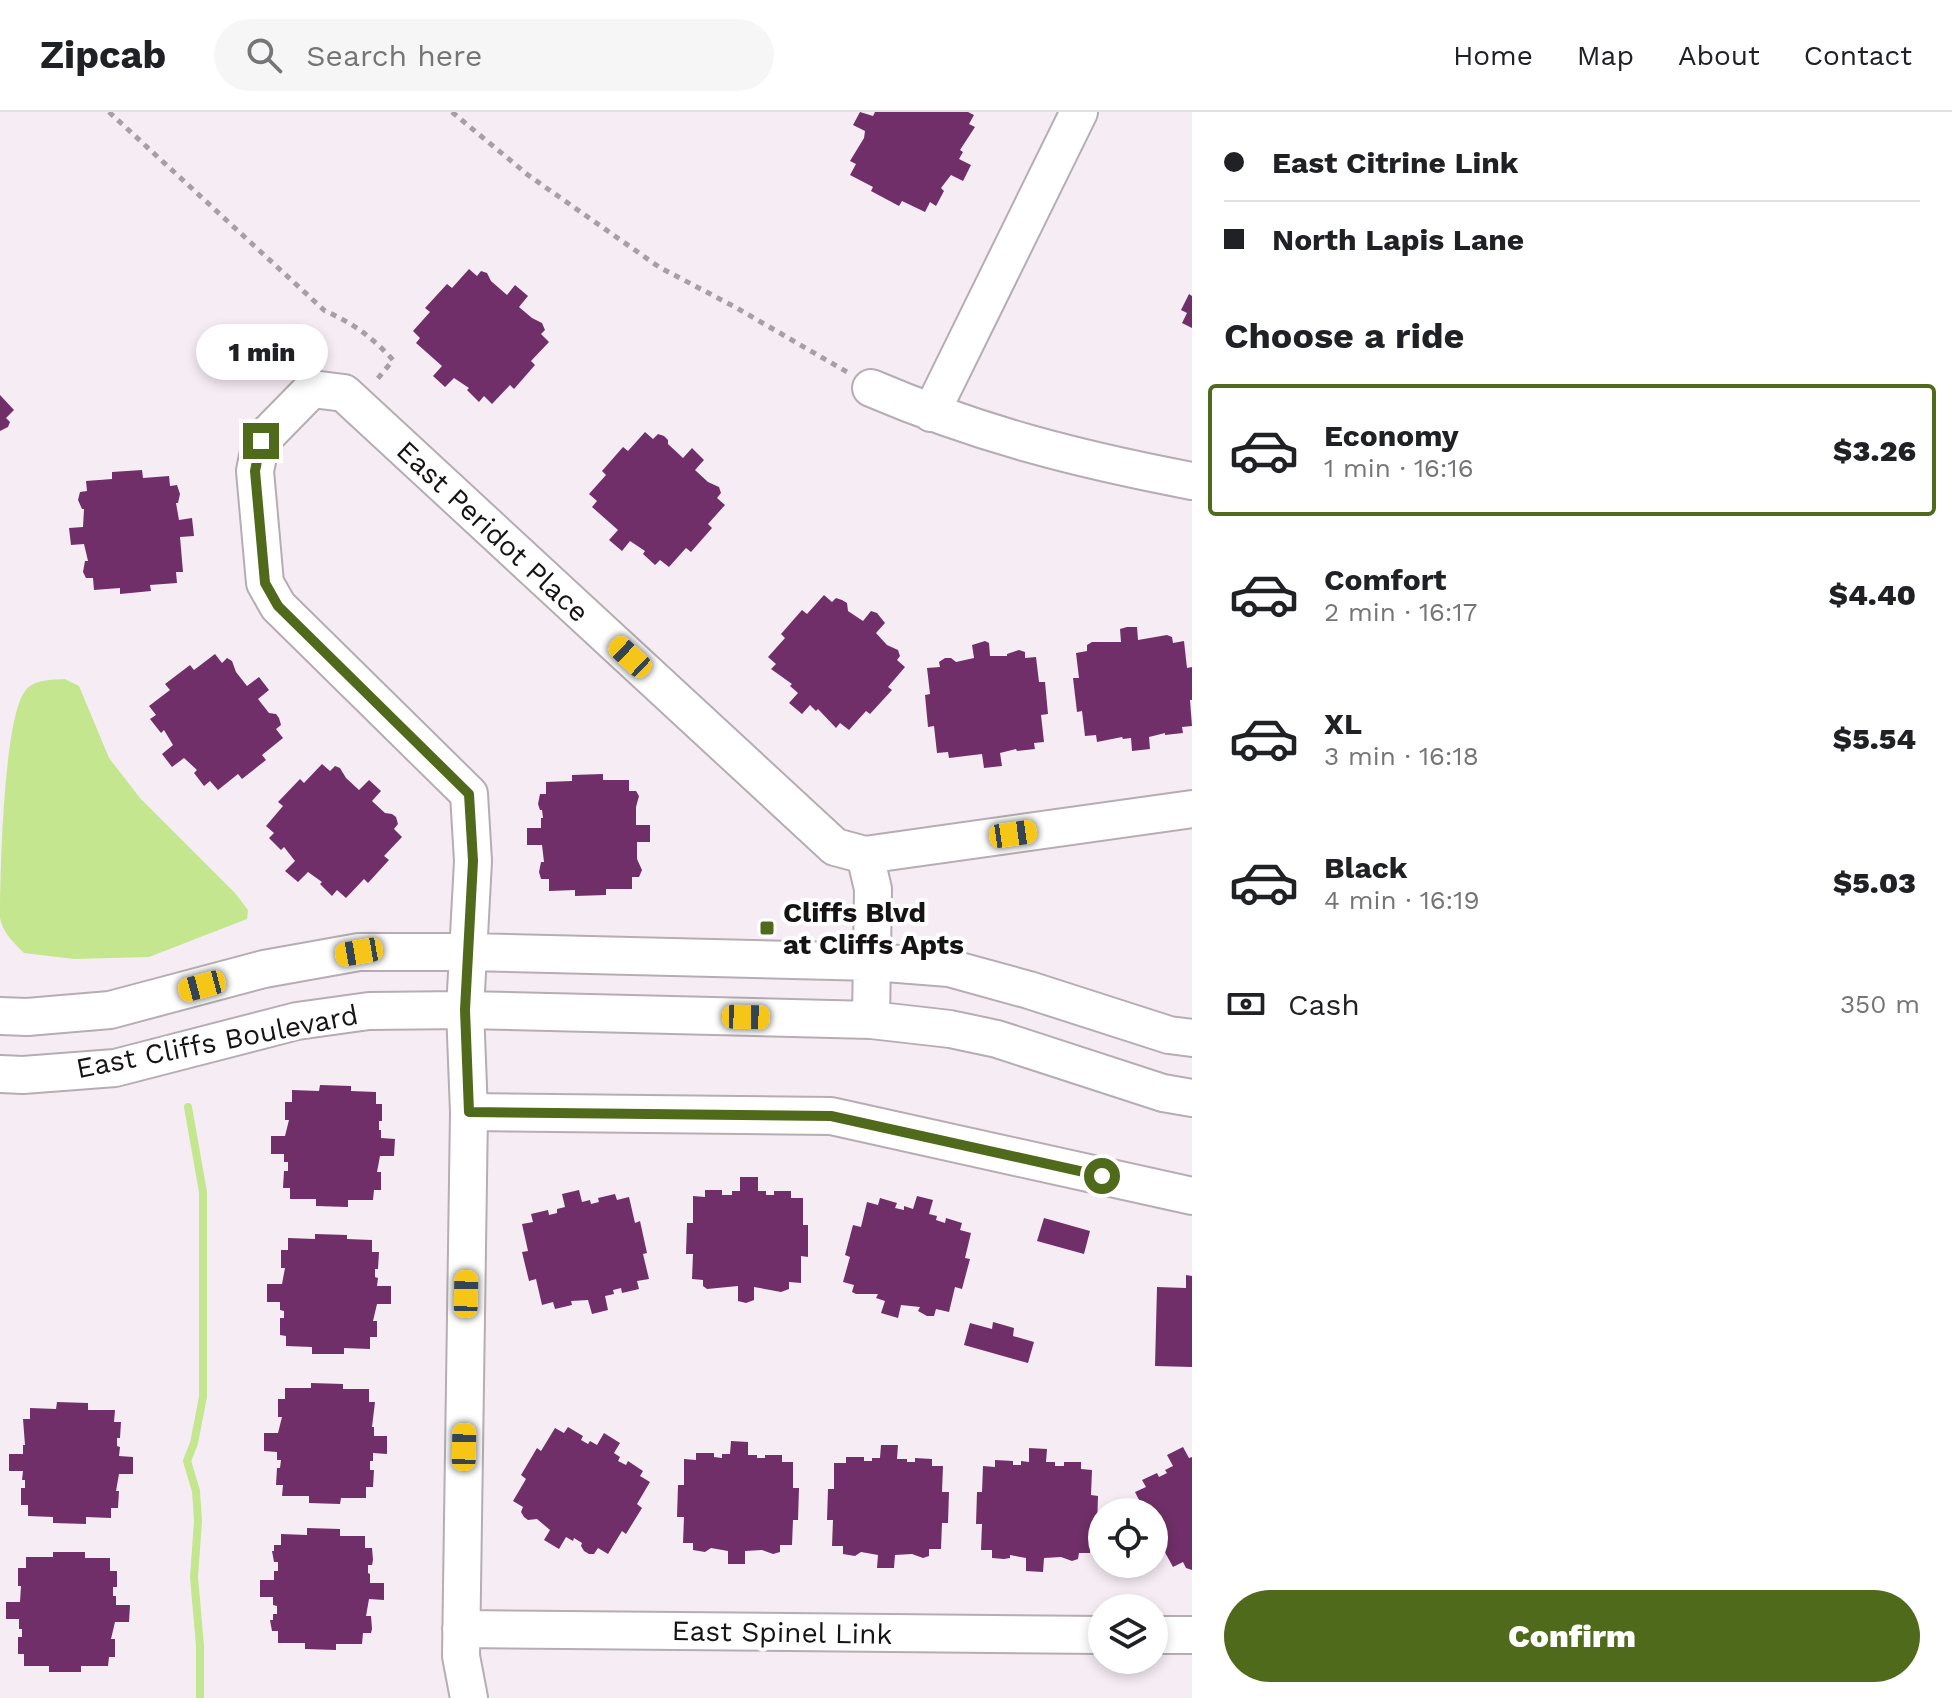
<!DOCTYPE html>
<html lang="en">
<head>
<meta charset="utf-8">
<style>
	:root { --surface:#fff; --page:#f6f6f6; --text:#202124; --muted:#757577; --line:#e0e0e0; --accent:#506a1c }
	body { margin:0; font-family:"Work Sans",sans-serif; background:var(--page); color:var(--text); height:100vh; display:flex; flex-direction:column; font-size:30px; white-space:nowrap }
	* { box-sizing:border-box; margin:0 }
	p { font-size:26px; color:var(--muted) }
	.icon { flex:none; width:44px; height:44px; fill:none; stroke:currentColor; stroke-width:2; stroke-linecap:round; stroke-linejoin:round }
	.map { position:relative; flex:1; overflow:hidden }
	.drawer { display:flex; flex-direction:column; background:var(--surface); width:760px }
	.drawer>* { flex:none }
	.guide { display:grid; align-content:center; height:176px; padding:0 32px; background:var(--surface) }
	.fabs { position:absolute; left:1088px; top:1386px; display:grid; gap:16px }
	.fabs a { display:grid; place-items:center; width:80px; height:80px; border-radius:50%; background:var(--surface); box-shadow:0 4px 12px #0003; font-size:40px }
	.end { position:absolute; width:36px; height:36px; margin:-18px; border:10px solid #506a1c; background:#fff; box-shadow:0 0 0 4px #fff }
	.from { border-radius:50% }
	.bubble { position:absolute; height:56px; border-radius:28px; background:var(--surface); box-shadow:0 4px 12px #0003; font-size:26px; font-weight:800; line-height:56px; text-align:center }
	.car { position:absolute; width:24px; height:48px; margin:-24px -12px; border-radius:10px; box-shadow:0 0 6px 2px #0007; background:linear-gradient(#f5c518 24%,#345 0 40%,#f5c518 0 76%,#345 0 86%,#f5c518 0) }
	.guide b { display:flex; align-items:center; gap:28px; height:76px; font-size:30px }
	.guide b+b { border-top:2px solid var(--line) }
	.guide i { width:20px; height:20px; background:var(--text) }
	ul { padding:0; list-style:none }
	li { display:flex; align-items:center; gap:24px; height:132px; margin:0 16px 12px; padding:0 16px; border:4px solid transparent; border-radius:8px }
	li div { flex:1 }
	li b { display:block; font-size:30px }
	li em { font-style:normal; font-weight:800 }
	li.selected { border-color:var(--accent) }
	li>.icon { width:72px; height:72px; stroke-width:1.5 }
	h2 { padding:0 32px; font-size:36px; line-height:96px }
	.pay { display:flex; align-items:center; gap:20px; height:88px; padding:0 32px; font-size:30px }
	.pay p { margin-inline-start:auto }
	.primary-button { display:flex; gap:16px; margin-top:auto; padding:16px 32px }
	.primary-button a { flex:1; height:92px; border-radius:48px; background:var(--accent); color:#fff; font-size:32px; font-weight:800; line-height:92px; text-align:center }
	header { display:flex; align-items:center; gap:48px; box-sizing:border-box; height:112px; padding:0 40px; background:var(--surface); border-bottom:2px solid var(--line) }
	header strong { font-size:38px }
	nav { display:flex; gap:44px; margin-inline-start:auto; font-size:28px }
	.search { width:560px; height:72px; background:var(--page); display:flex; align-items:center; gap:20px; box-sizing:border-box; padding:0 28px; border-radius:44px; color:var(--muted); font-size:30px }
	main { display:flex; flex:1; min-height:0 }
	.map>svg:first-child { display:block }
	.water { fill:#c3e68f }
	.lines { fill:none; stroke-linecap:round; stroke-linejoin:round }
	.stream { stroke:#c3e68f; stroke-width:8 }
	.building { fill:#702f68 }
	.minor-casing { stroke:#b5adb3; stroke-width:40 }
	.path { stroke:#a69fa4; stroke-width:5; stroke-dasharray:6 6; stroke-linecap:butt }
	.minor { stroke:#fff; stroke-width:36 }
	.route { stroke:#506a1c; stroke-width:10 }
	.poi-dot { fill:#506a1c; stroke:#fff; stroke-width:3 }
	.labels { text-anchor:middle; stroke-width:8; stroke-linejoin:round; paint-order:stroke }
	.street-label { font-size:28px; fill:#161315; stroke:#fff }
	.poi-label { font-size:28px; font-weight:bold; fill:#161315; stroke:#fff; text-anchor:start }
</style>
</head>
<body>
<header>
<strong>Zipcab</strong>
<div class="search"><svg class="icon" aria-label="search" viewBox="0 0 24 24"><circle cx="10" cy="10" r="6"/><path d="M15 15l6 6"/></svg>Search here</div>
<nav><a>Home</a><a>Map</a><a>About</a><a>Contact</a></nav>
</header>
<main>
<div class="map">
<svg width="1192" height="1586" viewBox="0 0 1192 1586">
	<rect width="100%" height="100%" fill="#f6edf4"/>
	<path class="water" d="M65,567L79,574L109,646L140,686L235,781L248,798L247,807L149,845L74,847L24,841C13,830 3,821 0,806C0,768 3,608 25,579C34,567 51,568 65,567Z"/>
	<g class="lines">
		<path class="stream" d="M188,995L203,1080V1285L194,1331L187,1349L196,1379L198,1409L194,1465L200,1534V1586"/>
	</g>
	<path class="building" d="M860,0L873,4L875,0H968L974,3L969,12L975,15L960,38L963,40L959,47L971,53L963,69L951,63L941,76L944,79L936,94L930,90L925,100L902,89L899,94L871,79L873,75L850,63L856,52L850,49L864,26L865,19L853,13Z
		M469,157L477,164L481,159L487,161L491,169L507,183L515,173L528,184L519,195L532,206L542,211L545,218L541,222L549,230L531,249L535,253L514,277L510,273L492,292L484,284L479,290L467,278L469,276L454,266L445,275L433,264L442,254L416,231L420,226L413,219L430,200L425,196L447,172L452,176Z
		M1189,182L1192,184V216L1182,211L1187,201L1181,198Z
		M0,283L14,298L6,306L10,310L8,315L0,319Z
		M645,320L653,327L658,322L664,324L668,328V332L683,346L692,336L704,348L695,358L708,370L719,375L721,381L717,386L725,393L708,412L712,416L691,440L686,436L669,455L660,448L655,453L643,442L645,439L630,429L622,439L609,428L618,418L592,395L597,389L589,382L606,363L602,359L623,335L628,339Z
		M142,358L143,366L169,364L170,374L177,373L180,382L178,391H176L179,408L192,406L194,424L180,425L183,460H176L177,471L150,473L151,479L120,482V476L94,478L93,466H86L83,460L85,449H88L84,432L71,433L69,416L83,415L84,397H82L78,388L80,380L87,379L86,369L112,367V360Z
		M824,483L832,490L836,486L842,488L847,491L848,499L863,509L871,499L877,501L885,511L876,521L887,533L898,538L900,544L897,548L905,555L888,575L892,578L870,602L866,599L849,618L840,611L836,616L818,597L816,599L810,593L802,602L789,591L798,581L790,574L792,572L771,557L776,552L768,545L785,526L781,522L802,498L807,502Z
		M1127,515H1137L1138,528L1167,523L1172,525L1173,531L1184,529L1187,556L1192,555V588H1190L1192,614L1182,615L1183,621L1165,623V621L1149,625L1150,637L1132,639L1131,626L1123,627L1122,625L1097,630L1096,623L1085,624L1082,599L1077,600L1073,566H1079L1076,541L1087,539V533L1092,530H1121L1120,517Z
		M985,529L989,531L990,544H1007V542L1019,538L1025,540V546L1036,545L1039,570H1045L1048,602L1041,603L1044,630L1034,631L1035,637L1017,639L1016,637L1000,641L1002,654L984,656L982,642L949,646L948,640L937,641L934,614L928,615L925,583L930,582L927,556L940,555L939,550L945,546H951L956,550L974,546L972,533Z
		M215,542L222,551L227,546L232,549L236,560L247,574L259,565L269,578L258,587L269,601L276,602L279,606L281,613L276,617L283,626L262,643L266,648L242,667L238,662L218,678L210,669L204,674L194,661L197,658L184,646L172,655L162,642L173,633L164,618L161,621L150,607L156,603L149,594L170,578L165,572L190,553L194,558Z
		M322,652L330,659L335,654L340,656L346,666L359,678L369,668L381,679L372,689L385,701L392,702L396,705L398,712L394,717L402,725L384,744L389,748L368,771L364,767L346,786L337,778L332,784L320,772L322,770L308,760L298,770L285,759L295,749L284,735L281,738L269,726L274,721L266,714L283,694L278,690L300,667L304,671Z
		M603,662V668H629V679H636L639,684L636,695V713H650V730H637V747L642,758L639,765H632V777H606V783L575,784V778L549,779V767H541L539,760L541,750H544L542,733H527V716H541V706H543L542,698H540L538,692L540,682H546V670L572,669V663Z
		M320,973L351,974V979L376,980V992H382V1009H379V1018H381V1026L395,1027L394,1044H380L377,1060H381V1078H374L373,1088H348V1095L316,1094V1087H290V1076H283L284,1059H288V1050H284V1042H271V1024H285L289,1008H285V990H292V978L319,979Z
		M740,1065H758V1079H766V1083H774V1079H791V1086H803V1113H808V1145L801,1144V1171L789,1170V1177L781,1180L754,1175V1188L746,1191L738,1189V1174L707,1177L703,1174V1168L692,1167L693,1142H686L687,1111H693V1084L705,1085V1078H722V1083H732V1079H740Z
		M579,1078L582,1090L590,1088L591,1092L599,1090L598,1086L615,1082L617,1088L629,1085L635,1111L640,1109L647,1141L643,1142L649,1167L637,1169L639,1177L622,1181L621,1176L613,1178L614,1182L605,1184L608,1198L592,1202L588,1188L571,1189L572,1193L555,1197L553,1190L542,1193L536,1167L529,1169L522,1140L528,1139L522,1112L533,1110L531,1102L548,1098L549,1103L557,1101V1097L565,1095L562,1082Z
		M917,1084L933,1088L929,1102L937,1104L936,1108L945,1111L946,1106L962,1111L960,1118L971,1121L965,1146L970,1147L962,1177L955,1175L949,1200L936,1197L934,1204H927L918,1199L920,1195L901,1193L898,1206L881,1201L885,1189L876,1186L878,1182H856L852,1180L854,1173L843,1170L850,1145L845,1143L853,1113L861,1115L867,1090L878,1093L880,1086L897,1091L895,1096L904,1098V1094L913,1097Z
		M1044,1106L1090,1119L1084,1142L1037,1129Z
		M315,1122L347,1123V1127L372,1128V1140H379L378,1157H375V1165L378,1166L377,1174H391V1192H377L373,1209H377V1225H370V1237L344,1236V1242H312V1235L286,1234V1224L280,1223V1206H284V1199L280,1198V1190H267V1172H282L285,1156H281V1138H288V1126L315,1127Z
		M1186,1163L1192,1164V1255L1155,1254L1157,1175L1186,1176Z
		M993,1210L1014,1216L1013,1224L1034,1230L1028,1251L964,1233L970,1211L992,1217Z
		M311,1271L343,1272V1277H369V1290H375L372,1315H374V1324H387V1342L373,1341V1349H370V1358H374L373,1375H366V1386H341L340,1392L309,1391V1384H282L283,1373H276L277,1356H280L281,1348H277V1340L264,1339V1321H278L282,1305H278V1287H285V1276H311Z
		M57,1290L88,1291V1298H115L114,1310H121L120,1326H117V1334L120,1335L119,1344L133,1345V1362H119L116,1379H119L118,1396H111V1406L86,1405V1412L53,1411V1405L28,1404V1393H21V1376H25V1368H22L23,1359H9V1342H23V1333H25L23,1307H30V1296L56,1297Z
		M568,1315L583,1324L581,1328L588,1332L590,1329L597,1333L604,1321L620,1331L614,1341L620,1345L618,1349L626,1353L628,1349L643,1359L640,1364L650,1370L637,1392L642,1396L626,1422L622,1419L608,1442L598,1436L594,1442H589L584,1439L581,1434L582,1431L574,1426L573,1429L566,1425L559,1437L544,1428L550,1418L537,1407L528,1408L524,1405L521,1400L523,1395L513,1389L526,1367L521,1363L537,1336L541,1339L555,1316L564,1321Z
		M731,1329L748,1330V1343H757V1346H765V1343H782V1350H793V1376H799L798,1408H793L792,1433H780V1440L773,1442L762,1438L745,1439V1452H728V1439L711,1436L705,1440L693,1438V1431H683L684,1405H677L678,1373H684V1347L696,1348V1341H714V1345L722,1346V1342H730Z
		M881,1333H898L897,1347H907V1350H915V1346L932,1347V1354H943L942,1380H949L948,1411H942L941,1437H929V1444L923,1446L912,1442L895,1443L894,1456H877L878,1443L861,1440L855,1444L843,1442V1434H832L833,1408H827L828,1377H834V1351H846V1345H864V1349H872V1346H880Z
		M1183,1335L1189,1346L1192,1345V1458L1186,1456L1183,1450L1173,1455L1161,1433L1156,1435L1154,1400H1145L1135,1380L1146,1375L1142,1368L1157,1361L1159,1365L1167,1361L1165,1358L1173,1354L1167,1343Z
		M1029,1336L1047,1337L1046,1350H1055V1354H1064V1350H1081V1357L1092,1358L1091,1383L1098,1384L1097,1415H1091L1090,1441H1079L1078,1447L1072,1449L1061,1445L1044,1446L1043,1460L1026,1459V1446L1010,1443V1446L1004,1447L992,1446V1438H981L982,1412H976L977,1380H982L983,1354L995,1355V1348L1013,1349V1353H1021V1349L1029,1350Z
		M307,1416L340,1417V1424H365V1436H372L373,1448L372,1453H368V1461L370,1462V1471H384V1488L369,1487L366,1504H371L372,1517L371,1521H363L362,1532H336V1538L305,1537V1531H278V1519H272L270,1508H273V1502H277V1494L273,1493V1485H260V1468H274V1459H278V1450H274L272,1439H274V1433H281V1422L307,1423Z
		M53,1440H85V1446H110V1459H117V1475H113V1484H116V1493H130L129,1510H115L111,1527H115V1545H109L108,1554H81V1560H49V1554H24V1542H18V1525H22V1517H19V1507H6V1490H20L21,1474H18V1456H26V1445H53Z"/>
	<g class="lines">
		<defs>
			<path id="minor" d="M871,276C979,322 1077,347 1192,369
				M931,301L1079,0
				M865,743L873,777L871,908
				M0,904L27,905L110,898L264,857L359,840H467L873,850L949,856L1029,878L1169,923L1192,926
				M0,962L23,963L115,956L297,909L369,899L465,898L871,908L950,917L997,927L1163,981L1192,986
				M469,1000L831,1004L1192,1084
				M461,1517L1102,1523
				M1154,1523H1192
				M469,1586L461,1544L469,1000L465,898L473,749L469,682L278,494L265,471L255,359L261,329L312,277L344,281L835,735L865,743L1192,697"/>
		</defs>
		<use href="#minor" class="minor-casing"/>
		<path class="path" d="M109,0L325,199C353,211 372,225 393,248L375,270
			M452,0L528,63L659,155L735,195L847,260"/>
		<use href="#minor" class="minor"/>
	</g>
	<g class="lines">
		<path class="route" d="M261,329L255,359L265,471L278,494L469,682L473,749L465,898L469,1000L831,1004L1102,1064"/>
	</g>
	<rect class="poi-dot" x="759" y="808" width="16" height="16" rx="4"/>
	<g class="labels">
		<g class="street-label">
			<text transform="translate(493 419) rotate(43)" y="10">East Peridot Place</text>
			<text transform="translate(217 929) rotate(-11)" y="10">East Cliffs Boulevard</text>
			<text transform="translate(782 1520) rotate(1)" y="10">East Spinel Link</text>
		</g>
		<g class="poi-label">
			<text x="783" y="810">Cliffs Blvd<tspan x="783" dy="32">at Cliffs Apts</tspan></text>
		</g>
	</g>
</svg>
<div class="fabs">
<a><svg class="icon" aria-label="locate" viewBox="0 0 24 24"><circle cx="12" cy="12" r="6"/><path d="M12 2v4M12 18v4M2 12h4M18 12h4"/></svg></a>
<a><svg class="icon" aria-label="layers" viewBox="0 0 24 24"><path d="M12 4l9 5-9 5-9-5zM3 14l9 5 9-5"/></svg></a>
</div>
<i class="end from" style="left:1102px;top:1064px"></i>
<i class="end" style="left:261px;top:329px"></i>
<div class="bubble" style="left:196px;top:212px;width:132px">1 min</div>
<i class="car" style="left:630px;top:545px;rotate:313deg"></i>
<i class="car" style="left:1013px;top:722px;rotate:82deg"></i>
<i class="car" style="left:359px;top:840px;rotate:260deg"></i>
<i class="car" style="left:202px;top:874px;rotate:255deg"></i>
<i class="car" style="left:746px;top:905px;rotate:91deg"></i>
<i class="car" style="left:466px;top:1182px;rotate:1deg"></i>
<i class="car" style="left:464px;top:1335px;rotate:1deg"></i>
</div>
<section class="drawer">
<div class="guide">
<b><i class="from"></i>East Citrine Link</b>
<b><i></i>North Lapis Lane</b>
</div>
<h2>Choose a ride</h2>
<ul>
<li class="selected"><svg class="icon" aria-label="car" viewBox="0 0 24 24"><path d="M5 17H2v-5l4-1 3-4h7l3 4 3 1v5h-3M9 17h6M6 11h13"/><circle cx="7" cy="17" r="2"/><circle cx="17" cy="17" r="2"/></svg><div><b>Economy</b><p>1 min · 16:16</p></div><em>$3.26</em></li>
<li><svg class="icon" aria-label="car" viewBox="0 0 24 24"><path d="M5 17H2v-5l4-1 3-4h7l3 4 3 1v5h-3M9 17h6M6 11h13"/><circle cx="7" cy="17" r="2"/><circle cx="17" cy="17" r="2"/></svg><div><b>Comfort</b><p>2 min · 16:17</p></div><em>$4.40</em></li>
<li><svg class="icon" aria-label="car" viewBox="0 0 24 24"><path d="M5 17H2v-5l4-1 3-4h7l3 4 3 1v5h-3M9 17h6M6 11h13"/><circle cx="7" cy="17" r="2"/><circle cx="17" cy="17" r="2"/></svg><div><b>XL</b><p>3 min · 16:18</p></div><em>$5.54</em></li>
<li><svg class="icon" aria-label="car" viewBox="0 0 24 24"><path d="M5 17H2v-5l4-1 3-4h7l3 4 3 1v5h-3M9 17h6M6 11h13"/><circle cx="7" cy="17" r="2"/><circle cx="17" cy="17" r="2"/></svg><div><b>Black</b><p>4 min · 16:19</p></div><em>$5.03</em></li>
</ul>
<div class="pay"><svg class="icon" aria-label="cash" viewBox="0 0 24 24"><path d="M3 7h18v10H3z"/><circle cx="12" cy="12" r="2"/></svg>Cash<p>350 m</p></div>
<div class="primary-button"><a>Confirm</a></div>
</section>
</main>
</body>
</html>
